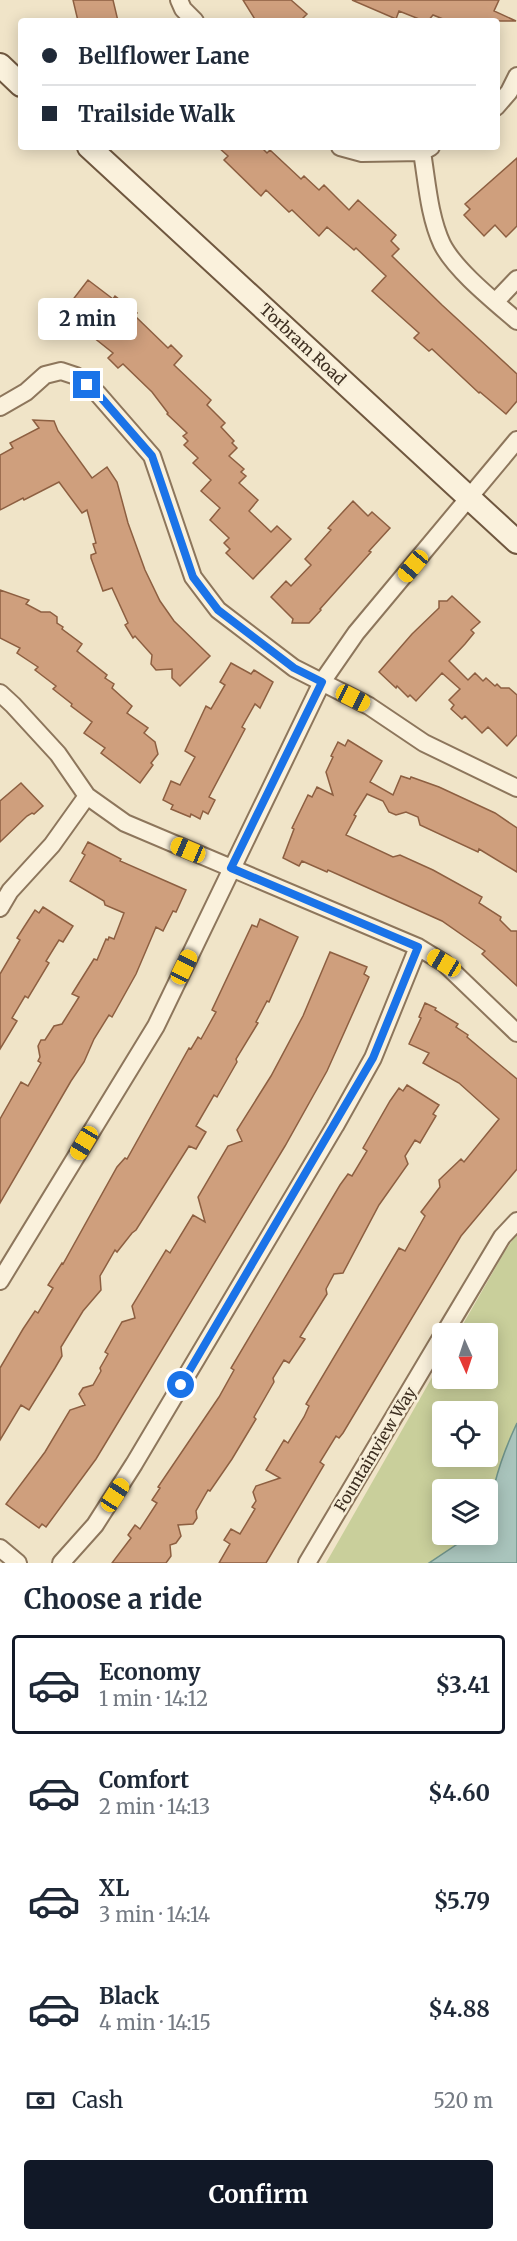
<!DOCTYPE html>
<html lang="en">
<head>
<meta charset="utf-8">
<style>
	:root { --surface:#fff; --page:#f2f2f3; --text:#1f2937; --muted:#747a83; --line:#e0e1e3; --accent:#111827 }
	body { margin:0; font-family:Merriweather,serif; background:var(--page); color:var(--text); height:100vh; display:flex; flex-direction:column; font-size:22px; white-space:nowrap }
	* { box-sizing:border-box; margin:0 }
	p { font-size:20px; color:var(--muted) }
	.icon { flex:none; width:33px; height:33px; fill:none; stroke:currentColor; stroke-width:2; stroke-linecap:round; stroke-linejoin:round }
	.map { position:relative; height:1563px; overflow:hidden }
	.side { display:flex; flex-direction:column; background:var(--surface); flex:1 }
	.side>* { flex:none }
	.banner { position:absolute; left:18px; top:18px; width:482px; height:132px; border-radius:6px; box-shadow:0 3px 15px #0003; display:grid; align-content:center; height:132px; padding:0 24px; background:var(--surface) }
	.needle { width:39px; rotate:177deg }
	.buttons { position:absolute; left:432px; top:1323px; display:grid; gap:12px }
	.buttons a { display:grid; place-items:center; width:66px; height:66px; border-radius:6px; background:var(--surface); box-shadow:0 3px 15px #0003; font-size:30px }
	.end { position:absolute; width:27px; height:27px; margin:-14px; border:8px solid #1a73e8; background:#fff; box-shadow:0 0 0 3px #fff }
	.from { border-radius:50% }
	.bubble { position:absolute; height:42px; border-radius:6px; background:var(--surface); box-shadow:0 3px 15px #0003; font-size:20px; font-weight:700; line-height:42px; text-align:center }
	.car { position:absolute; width:18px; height:36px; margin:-18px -9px; border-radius:8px; box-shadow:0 0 4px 2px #0007; background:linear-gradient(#f5c518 24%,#345 0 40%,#f5c518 0 76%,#345 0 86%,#f5c518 0) }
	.banner b { display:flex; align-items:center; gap:21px; height:57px; font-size:22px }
	.banner b+b { border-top:2px solid var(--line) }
	.banner i { width:15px; height:15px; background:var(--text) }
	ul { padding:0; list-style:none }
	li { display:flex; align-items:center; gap:18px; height:99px; margin:0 12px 9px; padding:0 12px; border:3px solid transparent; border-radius:6px }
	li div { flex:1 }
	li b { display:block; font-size:22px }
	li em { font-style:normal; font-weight:700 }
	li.on { border-color:var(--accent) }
	li>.icon { width:54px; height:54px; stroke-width:1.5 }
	h2 { padding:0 24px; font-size:27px; line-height:72px }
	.pay { display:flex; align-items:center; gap:15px; height:66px; padding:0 24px; font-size:22px }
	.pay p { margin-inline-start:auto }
	.action { display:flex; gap:12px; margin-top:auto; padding:12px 24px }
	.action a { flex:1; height:69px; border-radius:6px; background:var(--accent); color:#fff; font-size:24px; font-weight:700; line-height:69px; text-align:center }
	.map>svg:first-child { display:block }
	.green { fill:#c9cf9b; fill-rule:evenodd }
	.water { fill:#a9c4bc; stroke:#6f938a; stroke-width:1.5 }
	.building { fill:#cf9f7d; stroke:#8d5f41; stroke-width:1.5 }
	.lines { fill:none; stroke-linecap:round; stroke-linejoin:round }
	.street-casing { stroke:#8d765c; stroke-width:20 }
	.secondary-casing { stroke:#6f573f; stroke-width:26 }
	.street { stroke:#faf1dc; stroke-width:16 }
	.secondary { stroke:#faf1dc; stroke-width:22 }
	.route { stroke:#1a73e8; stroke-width:8 }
	.labels { text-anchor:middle; stroke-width:5; stroke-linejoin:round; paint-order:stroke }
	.street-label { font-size:16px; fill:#3d2e20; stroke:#f7eed8 }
</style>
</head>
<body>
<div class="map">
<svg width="517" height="1563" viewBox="0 0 517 1563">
	<rect width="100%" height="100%" fill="#f0e4c8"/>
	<path class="green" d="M517,1234V1563H326L442,1360V1378H488V1334L458,1333L505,1251ZM442,1412H488V1456H442ZM442,1490H488V1534H442Z"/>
	<path class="water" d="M517,1423V1563H429L471,1535L488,1534C488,1497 501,1457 517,1423Z"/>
	<path class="building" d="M73,0H113L118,21H78Z
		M243,0H291L307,14L300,21H256Z
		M352,0H499L494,11L516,21H448L433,15L428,21H424L399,11L396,19Z
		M218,147H261L267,153L270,150L301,179L304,176L319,190L324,185L349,210L358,200L371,212L396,235L391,241L399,249L392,256L442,305L517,374V401L506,414L480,392L479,393L432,349L429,351L414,338L419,333L372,291L386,276L356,248L354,250L327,227L319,236L292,210L289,212L266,190L261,196L224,160L228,156Z
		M517,158V226L506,237L495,225L484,236L464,215L470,209L465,204Z
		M88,280L113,299L115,296L137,313L135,316L168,348L171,345L182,356L174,365L211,400L207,405L225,423L221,427L234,441L232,443L237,448L229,456L244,469L241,472L246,476L239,483L258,500L249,511L271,532L277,526L291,539L253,579L226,553L230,549L224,543L229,538L210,520L220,508L201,491L211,480L193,463L198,458L184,445L188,441L183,436L187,433L167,414L168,413L152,392L123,364L118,368L108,358L113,353L74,322L73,324L61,315Z
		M33,420L54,421L58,431L92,478L107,467L117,482L128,523L145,570L160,601L174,621L210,656L180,686L172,678V669L156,670L151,664L152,655L135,636L133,638L125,625L128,623L112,588L103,591L91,558V555L96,553L93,544L96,543L87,510L82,513L59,482L24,500L23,498L0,510V455L13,448L10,443L39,428Z
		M353,501L368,516L372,512L390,528L369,551L371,552L320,609L321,610L309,623H292L293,619L271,597L286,581L291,586L311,565L305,559L331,530L328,528Z
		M0,590L29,600L26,604L41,612H50L57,617V623L63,627L62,629L82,644L77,651L107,675L105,678L114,684L112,688L132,706L127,713L148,728L144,733L155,742L158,754L151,763L153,765L140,783L101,753L105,748L84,733L92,722L71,706L72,704L53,689L56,686L35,670L38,667L17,653L20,648L0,638Z
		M452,596L480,622L471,630L474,633L465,644L449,661L468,680L475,673L483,681L486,678L495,686L497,684L501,688H509L517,695V735L507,746L488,727L482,733L465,716L462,719L451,709L454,705L449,700L460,689L442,673L416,701L410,695L408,697L397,686L396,688L379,672L412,634L439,608V601H447Z
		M231,663L251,674L254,670L273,682L260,708L255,704L242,727L245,729L209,797L215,800L208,814L203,811L200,819L191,814L190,817L171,809L173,805L163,800L171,781L180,785L195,757L185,751L206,706L211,709L225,685L220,682Z
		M348,740L382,761L370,782L393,795L401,776L410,779L411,777L439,787L495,813L517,828V872L479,849L478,852L420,825L418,817L406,812L396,815L389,812L383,801L367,794L354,815L356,816L346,835L393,857L400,855L433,870L482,897L479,903L501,917L500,920L511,931H517V986L482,954L485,951L442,921L328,870L327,872L302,861L299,866L283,858L294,829L292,828L308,795L312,797L317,787L333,795L326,772L333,757L331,756L338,742L345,746Z
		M21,783L43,806L34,814L32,813L27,816L0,842V801Z
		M88,842L121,859L120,861L186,890L176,912L173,911L163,931L156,927L136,974L112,1017L109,1015L94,1039L84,1062L71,1081L0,1203V1119L21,1082L28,1086L41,1063L38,1061L40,1057L38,1046L41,1040H45L54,1026L62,1024L79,997L72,994L94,959L97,960L106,939L108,940L109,937L114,939L124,913L105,905L104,901L70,881L85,855L82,853Z
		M43,907L73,926L63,942L59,940L46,961L49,963L28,998L25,996L12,1018L17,1021L0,1049V974L20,940L17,938L24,927L35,910L39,913Z
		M260,919L298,937L269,1002L267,1001L256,1022L258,1023L236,1059L237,1062L217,1097L214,1095L196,1126L206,1132L196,1149L189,1146L136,1230L132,1233L117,1252L115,1250L100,1276L101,1290L83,1311L61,1347L62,1356L55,1368L29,1410L21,1405L0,1440V1368L23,1329L35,1311L38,1313L53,1288L48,1285L62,1263L63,1264L117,1167L125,1158L127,1159L189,1048L191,1049L198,1037L201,1039L216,1012L212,1010L252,925L257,927Z
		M330,952L367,967L364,974L369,977L327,1071L285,1146L96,1459L46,1527L42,1524L39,1528L6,1504L45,1452L70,1410L85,1405L79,1394L83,1388L93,1385L101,1371L100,1368L108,1354L105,1352L122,1322L135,1318L132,1306L166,1250L170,1253L193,1215L205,1222L198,1197L228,1146L242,1141L237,1130L271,1076L303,1016Z
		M425,1003L436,1008L435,1010L458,1024L456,1027L468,1035L467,1037L517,1079V1169L461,1236L343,1433L339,1438L336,1436L320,1462L324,1465L266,1563H219L230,1544L224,1540L231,1529L240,1534L255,1509L252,1507L256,1501L253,1492L256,1486L280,1478L266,1470L284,1440L288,1443L304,1417L309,1406L306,1404L399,1248L405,1251L425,1216L421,1212L440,1187L439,1180L461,1159L464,1162L499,1119L459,1083L423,1063L429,1053L409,1044L421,1018L419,1017Z
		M407,1085L439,1105L433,1114L436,1116L420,1143L415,1140L405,1156L408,1164L379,1205L343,1273L334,1274L326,1289L327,1294L300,1337L305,1339L289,1363L284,1360L273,1378L274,1382L254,1417L256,1419L232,1459L210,1491L208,1490L196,1511L197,1518L193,1524L178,1525L181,1536L176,1543L170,1545L171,1556L166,1563H112L131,1538L128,1535L135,1525L140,1529L157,1503L152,1500L160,1488L158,1487L219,1397L234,1370L231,1368L340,1185L348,1174L352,1176L367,1151L363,1148L390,1101L399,1088L403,1091Z"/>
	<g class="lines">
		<defs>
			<path id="street" d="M179,0L183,9L195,21
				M496,107L509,92L517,76
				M340,147L362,153L422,152L431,147
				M422,152C427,182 429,216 442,244C455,270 494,301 517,321
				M495,302L517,279
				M0,407L26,392L45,375L61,371L76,376L98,394L152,456L193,577L218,610L294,668L369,706L424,743L517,788
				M0,693L13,705L58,754L87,796L125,823L418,947L444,963L517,1033
				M0,908L10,891L52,845L87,796
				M0,1281L156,1026L322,682L356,633L517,440
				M444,1334L502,1237L517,1221
				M0,1548L18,1563
				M61,1563L95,1525L134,1464L335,1126L373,1058L418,947
				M307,1563L442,1336"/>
			<path id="secondary" d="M0,65L21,85
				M89,147L517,542"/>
		</defs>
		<use href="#street" class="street-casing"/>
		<use href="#secondary" class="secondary-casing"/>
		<use href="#street" class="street"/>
		<use href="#secondary" class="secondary"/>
	</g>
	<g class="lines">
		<path class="route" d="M87,385L98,394L152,456L193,577L218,610L294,668L322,682L231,868L418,947L373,1058L181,1385"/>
	</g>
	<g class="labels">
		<g class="street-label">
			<text transform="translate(303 344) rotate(43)" y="6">Torbram Road</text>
			<text transform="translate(375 1449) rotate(-59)" y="6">Fountainview Way</text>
		</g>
	</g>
</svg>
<div class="buttons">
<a><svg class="needle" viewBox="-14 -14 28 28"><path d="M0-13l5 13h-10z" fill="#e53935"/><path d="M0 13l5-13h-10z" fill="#747a83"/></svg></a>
<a><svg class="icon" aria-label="locate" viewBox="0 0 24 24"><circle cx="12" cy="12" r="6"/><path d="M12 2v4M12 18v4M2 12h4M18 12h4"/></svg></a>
<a><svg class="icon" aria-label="layers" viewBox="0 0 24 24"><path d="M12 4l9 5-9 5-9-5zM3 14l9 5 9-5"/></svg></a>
</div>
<i class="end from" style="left:181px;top:1385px"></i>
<i class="end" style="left:87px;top:385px"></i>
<div class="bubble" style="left:38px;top:298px;width:99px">2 min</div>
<i class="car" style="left:413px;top:566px;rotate:220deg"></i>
<i class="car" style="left:353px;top:698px;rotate:117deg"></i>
<i class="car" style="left:188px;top:850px;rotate:293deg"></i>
<i class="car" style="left:444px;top:963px;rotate:300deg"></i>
<i class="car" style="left:184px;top:967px;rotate:26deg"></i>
<i class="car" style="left:84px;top:1143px;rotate:211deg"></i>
<i class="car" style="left:115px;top:1495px;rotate:33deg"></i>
<div class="banner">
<b><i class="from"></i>Bellflower Lane</b>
<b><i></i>Trailside Walk</b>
</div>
</div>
<section class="side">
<h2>Choose a ride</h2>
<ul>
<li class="on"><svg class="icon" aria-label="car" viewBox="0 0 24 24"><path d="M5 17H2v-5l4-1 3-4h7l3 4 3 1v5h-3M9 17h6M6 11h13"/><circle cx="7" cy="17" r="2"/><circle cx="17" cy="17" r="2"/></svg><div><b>Economy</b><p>1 min · 14:12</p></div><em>$3.41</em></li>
<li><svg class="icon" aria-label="car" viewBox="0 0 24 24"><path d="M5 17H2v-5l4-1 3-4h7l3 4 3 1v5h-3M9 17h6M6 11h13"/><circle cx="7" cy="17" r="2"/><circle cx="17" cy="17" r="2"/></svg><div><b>Comfort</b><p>2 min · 14:13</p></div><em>$4.60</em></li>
<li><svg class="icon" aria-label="car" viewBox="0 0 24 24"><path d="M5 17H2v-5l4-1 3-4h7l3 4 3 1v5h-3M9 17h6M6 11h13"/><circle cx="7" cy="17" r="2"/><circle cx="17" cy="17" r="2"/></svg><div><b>XL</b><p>3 min · 14:14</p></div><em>$5.79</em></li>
<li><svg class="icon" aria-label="car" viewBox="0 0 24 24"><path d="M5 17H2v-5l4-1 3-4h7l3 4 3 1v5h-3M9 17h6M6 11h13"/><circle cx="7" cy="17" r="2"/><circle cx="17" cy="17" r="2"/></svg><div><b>Black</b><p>4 min · 14:15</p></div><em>$4.88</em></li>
</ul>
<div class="pay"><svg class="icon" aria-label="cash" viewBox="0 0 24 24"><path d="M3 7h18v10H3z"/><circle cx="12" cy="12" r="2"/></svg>Cash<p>520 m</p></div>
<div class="action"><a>Confirm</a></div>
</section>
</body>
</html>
